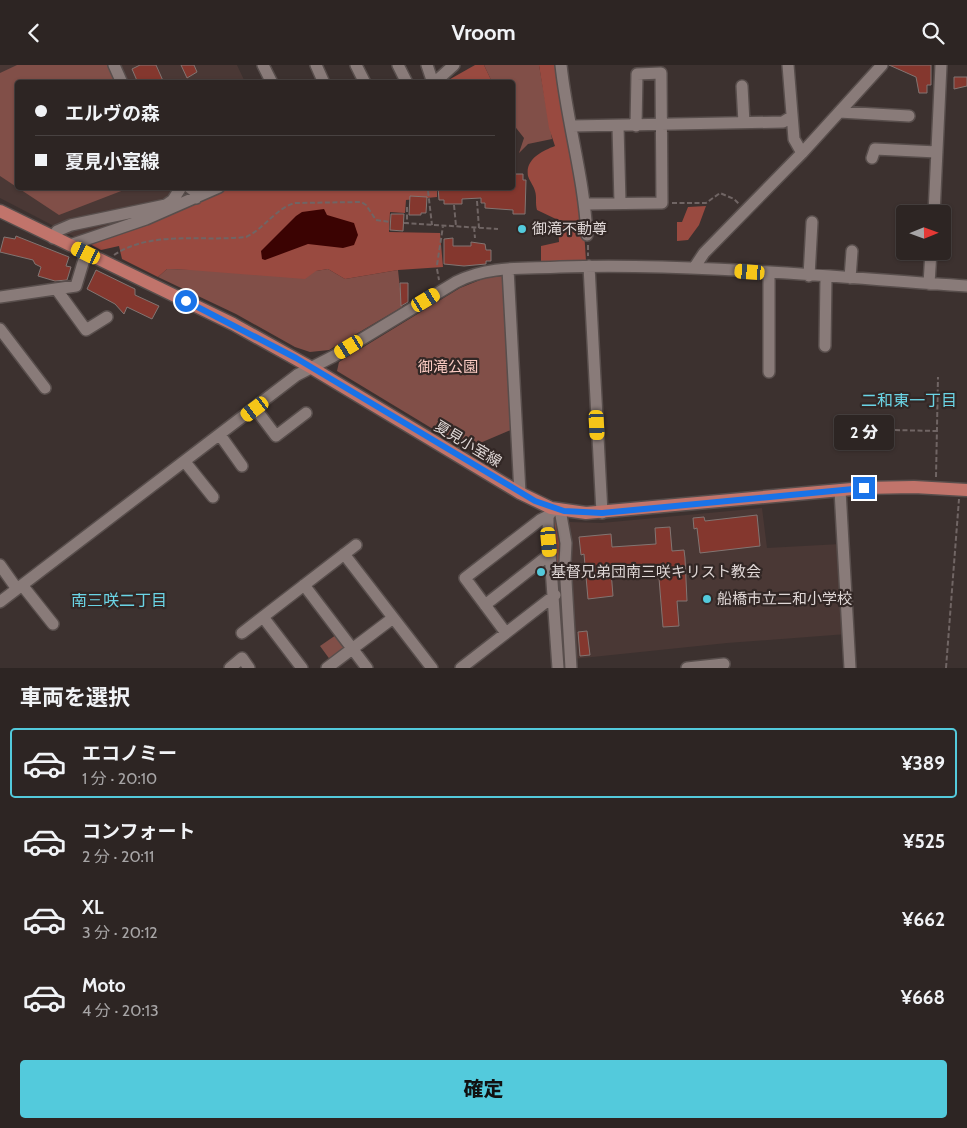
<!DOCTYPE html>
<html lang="ja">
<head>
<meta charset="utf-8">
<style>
	:root { --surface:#2d2523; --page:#352d2b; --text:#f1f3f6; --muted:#a7a5a6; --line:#484241; --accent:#53cadc }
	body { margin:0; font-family:Cabin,"Noto Sans JP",sans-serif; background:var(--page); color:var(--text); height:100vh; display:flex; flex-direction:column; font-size:19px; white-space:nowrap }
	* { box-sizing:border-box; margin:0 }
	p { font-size:16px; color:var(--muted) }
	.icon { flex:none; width:28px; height:28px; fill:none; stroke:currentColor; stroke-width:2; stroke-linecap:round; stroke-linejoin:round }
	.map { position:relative; height:603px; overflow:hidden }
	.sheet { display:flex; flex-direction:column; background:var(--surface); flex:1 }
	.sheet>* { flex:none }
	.top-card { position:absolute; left:15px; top:15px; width:500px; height:110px; border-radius:5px; box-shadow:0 1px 4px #0004,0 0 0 1px var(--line); display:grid; align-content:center; height:110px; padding:0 20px; background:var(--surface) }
	.needle { width:32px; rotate:89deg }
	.tools { position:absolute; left:896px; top:140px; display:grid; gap:10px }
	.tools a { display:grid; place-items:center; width:55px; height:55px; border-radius:5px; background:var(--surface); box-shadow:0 1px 4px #0004,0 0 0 1px var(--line); font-size:25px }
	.end { position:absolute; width:22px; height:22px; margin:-11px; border:6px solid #1a73e8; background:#fff; box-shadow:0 0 0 2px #fff }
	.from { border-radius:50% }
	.bubble { position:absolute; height:35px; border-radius:5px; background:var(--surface); box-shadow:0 1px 4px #0004,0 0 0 1px var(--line); font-size:16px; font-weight:800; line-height:35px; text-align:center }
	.car { position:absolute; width:15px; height:30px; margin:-15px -8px; border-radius:6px; box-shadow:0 0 4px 1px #0007; background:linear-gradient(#f5c518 24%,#345 0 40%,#f5c518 0 76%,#345 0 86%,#f5c518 0) }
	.top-card b { display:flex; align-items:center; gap:18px; height:48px; font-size:19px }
	.top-card b+b { border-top:1px solid var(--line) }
	.top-card i { width:12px; height:12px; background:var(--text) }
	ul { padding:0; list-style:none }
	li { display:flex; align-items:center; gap:15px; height:70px; margin:0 10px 8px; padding:0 10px; border:2px solid transparent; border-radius:5px }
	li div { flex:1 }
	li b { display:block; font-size:19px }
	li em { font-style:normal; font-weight:800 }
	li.active { border-color:var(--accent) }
	li>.icon { width:45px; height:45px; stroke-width:1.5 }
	h2 { padding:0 20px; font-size:22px; line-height:60px }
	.button { display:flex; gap:10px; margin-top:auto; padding:10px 20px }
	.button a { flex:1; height:58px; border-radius:5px; background:var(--accent); color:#111; font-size:20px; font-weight:800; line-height:58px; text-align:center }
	header { display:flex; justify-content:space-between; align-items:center; height:65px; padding:0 20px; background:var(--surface); font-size:22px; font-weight:800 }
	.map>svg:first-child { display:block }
	.built { fill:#4a3835 }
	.green { fill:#814f48 }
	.forest { fill:#994a40 }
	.water { fill:#3b0302 }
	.building { fill:#84372e; stroke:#827572 }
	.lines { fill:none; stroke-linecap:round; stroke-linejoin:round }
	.minor-casing { stroke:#584e4c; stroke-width:14 }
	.major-casing { stroke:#584e4c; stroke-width:15 }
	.path { stroke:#706564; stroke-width:2; stroke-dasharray:5 2.5; stroke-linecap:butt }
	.minor { stroke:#897b79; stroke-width:11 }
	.major { stroke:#c1746b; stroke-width:12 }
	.route { stroke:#1a73e8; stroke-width:6 }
	.poi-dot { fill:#53cadc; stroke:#322725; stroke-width:2 }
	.labels { text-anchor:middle; stroke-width:4.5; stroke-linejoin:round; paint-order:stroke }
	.poi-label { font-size:15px; fill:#dfd7d6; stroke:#322725; text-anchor:start }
	.park-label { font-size:15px; fill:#facbc3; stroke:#322725 }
	.street-label { font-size:15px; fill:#dfd7d6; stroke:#322725 }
	.neighbourhood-label { font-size:16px; fill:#6bd4e5; stroke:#322725 }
</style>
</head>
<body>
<header><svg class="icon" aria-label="back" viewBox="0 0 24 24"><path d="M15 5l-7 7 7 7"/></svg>Vroom<svg class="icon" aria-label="search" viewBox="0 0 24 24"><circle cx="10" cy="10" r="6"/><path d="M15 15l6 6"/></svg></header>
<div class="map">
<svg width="967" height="603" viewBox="0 0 967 603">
	<rect width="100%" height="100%" fill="#3c312f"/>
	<path class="built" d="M0,0H237L245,17L18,18V122L212,123L171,140L77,173L0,133Z
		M762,443L767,483L841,479L847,569L727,578L573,594L566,464L570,457L601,458Z"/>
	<path class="green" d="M17,0H108L116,17L18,18V122L129,123L59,150L0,111V8Z
		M484,0H539L552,74L528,79L519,88L524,73L513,59L512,18L492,17Z
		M167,204L316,206L328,204L345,214L398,205L402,242L329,285L310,287L295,282L236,249L158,212Z
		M502,211L513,364L466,384L337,306L339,297L460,223L485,213Z
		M336,570L346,583L331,596L320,581Z"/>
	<path class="forest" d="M475,0H484L492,17H445Z
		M539,0H559L582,135L586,196H541V181L559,177L558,155L537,145C535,138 537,132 535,126C534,121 530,117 528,111C525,94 542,86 555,81L549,63Z
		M228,123H437V132L406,135L405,148L390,147L389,167L440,168L443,202L398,205L345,214L328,204L316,206L305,214L177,204H167L158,212L122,194L119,181L101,185L86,177L175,146Z
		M706,141L699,160L688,175L677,176V157H682L688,142Z
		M554,457H558L561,465L568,603H561L552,460Z"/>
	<path class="water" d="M324,144L327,150L354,158L358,170L354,180L343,183L308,179L265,195L262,194L261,186L296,151L302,147Z"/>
	<path class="building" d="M140,0H156L164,18H138L132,4Z
		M181,0H194L197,7L187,13Z
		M889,0H931V20H927V28H919L916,12Z
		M954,12H967V21L954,24Z
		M512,109H523V115H526L525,149H513V145L485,143V138H481V133L462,134V139H444V135H439L438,122H512Z
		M410,131L427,132L426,148H421V150H409Z
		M391,149H404L403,166L390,165Z
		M16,171L69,192L66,201L71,202L67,215L55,216L38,211L41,202L35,199L33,195L0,187L4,172L15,174Z
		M453,173V181H471V177L485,179L486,185H491V196H486V199L464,201L444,199V174Z
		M96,205L135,224V230L159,241L152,254L127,242L124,249L115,239L87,224Z
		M400,218H408V237L401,241Z
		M757,450L760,481L700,488L697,463L694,464L693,453L704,452L705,456Z
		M670,462L672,486L684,485L685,493L687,536H677L679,561L663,562L658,501L611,506L613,531L588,534L584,489L581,490L579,472L611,469L612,482L656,479L655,463Z
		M587,566L590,590L580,591L578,567Z"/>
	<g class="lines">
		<defs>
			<path id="minor" d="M114,0L122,18
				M263,0L272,18
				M316,0L324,18
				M356,0L365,18
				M398,0L407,18
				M427,0L433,18
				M561,0C567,57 584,112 587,170
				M788,0L794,74L802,88
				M434,18L454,0
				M742,21L744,58
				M839,47L909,51
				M572,61L783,57L791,52
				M618,61L620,138
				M872,93L875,84L937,87
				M189,122L194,126L196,133
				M586,139L662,138L661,8L637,9L636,61
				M934,149L941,0
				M53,173L57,166L71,160L166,140L173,135L181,122
				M70,180L146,154L219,122
				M589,201L602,448
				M694,203L704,188L802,88L882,0
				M508,204L520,428
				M769,208V307
				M809,211L812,157
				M850,213L852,186
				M929,219L931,186
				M57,225L86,265L107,252
				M0,232L76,221L86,188
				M0,264L45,323
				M825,281L826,212
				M255,343L276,371L306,348
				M220,370L242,401
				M185,397L213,432
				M840,425L850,603
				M560,445L566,478L565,498L571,603
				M552,446L548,451V459L558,603
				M344,489L432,603
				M0,500L17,524
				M22,520L53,559
				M304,520L367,603
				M0,537L297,310L334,291L456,217C489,200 525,204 560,202C696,198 832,212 967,221
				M485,540L550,489
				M263,552L302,603
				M242,568L356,480
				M506,568L465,513L540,455L548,451
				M230,603L242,593L249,603
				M327,603L393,553
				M461,603L555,530
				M687,603L724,599"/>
			<path id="major" d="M0,146L233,259L312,303L520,428L551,443L586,448L863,423L914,422L967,425"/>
		</defs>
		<use href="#minor" class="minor-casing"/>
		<use href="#major" class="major-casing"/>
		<path class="path" d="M428,126L432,160
			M477,136L479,163
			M672,138H706L720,128L734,134L739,139
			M454,140L456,161
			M407,142V158
			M404,158L498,164
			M474,162L475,173
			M588,180V191
			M114,190C151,165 203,177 246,172C264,164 276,143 295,138L361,137L366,140L376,155L391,157
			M437,200L443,161
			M437,204L439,215
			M850,364L937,366
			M936,412L938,312
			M946,603L959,434"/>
		<use href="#minor" class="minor"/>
		<use href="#major" class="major"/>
	</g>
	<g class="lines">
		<path class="route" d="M186,236L296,293L535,436L564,446L602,448L864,423"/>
	</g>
	<g class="poi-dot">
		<circle cx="522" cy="164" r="5"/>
		<circle cx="541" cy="507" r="5"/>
		<circle cx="707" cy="534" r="5"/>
	</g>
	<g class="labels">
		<g class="poi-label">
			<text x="532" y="169">御滝不動尊</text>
			<text x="551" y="512">基督兄弟団南三咲キリスト教会</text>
			<text x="717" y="539">船橋市立二和小学校</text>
		</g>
		<g class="park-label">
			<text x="448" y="307">御滝公園</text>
		</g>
		<g class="street-label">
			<text transform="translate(468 379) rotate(31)" y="5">夏見小室線</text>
		</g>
		<g class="neighbourhood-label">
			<text x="909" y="341">二和東一丁目</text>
			<text x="119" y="541">南三咲二丁目</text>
		</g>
	</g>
</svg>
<div class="tools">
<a><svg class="needle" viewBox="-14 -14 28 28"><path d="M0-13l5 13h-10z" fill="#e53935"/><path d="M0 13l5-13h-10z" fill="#a7a5a6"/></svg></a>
</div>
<i class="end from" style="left:186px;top:236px"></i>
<i class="end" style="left:864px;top:423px"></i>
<div class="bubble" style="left:834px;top:350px;width:60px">2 分</div>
<i class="car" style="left:86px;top:188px;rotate:296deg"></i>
<i class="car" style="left:750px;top:207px;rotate:274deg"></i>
<i class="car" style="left:426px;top:235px;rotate:59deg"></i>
<i class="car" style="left:349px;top:282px;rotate:239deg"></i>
<i class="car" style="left:255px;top:344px;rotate:233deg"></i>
<i class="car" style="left:597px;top:360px;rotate:177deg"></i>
<i class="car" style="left:549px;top:477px;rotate:175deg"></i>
<div class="top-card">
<b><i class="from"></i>エルヴの森</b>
<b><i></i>夏見小室線</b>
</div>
</div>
<section class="sheet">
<h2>車両を選択</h2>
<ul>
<li class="active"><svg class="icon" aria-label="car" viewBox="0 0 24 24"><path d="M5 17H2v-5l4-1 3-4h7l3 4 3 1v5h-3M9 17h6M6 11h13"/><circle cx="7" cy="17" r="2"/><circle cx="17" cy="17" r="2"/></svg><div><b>エコノミー</b><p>1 分 · 20:10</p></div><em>¥389</em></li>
<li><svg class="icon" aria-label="car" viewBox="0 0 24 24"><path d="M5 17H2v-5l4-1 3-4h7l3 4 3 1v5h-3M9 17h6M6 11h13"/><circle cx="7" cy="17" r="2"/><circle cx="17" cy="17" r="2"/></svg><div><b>コンフォート</b><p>2 分 · 20:11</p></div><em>¥525</em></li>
<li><svg class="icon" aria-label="car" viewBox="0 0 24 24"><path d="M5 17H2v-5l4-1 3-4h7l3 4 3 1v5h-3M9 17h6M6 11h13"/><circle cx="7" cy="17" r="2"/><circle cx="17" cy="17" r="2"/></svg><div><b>XL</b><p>3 分 · 20:12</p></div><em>¥662</em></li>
<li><svg class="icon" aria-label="car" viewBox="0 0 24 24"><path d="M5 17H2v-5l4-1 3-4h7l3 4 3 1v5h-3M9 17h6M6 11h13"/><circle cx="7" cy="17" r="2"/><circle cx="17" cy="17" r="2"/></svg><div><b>Moto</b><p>4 分 · 20:13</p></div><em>¥668</em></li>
</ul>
<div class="button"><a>確定</a></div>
</section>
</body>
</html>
